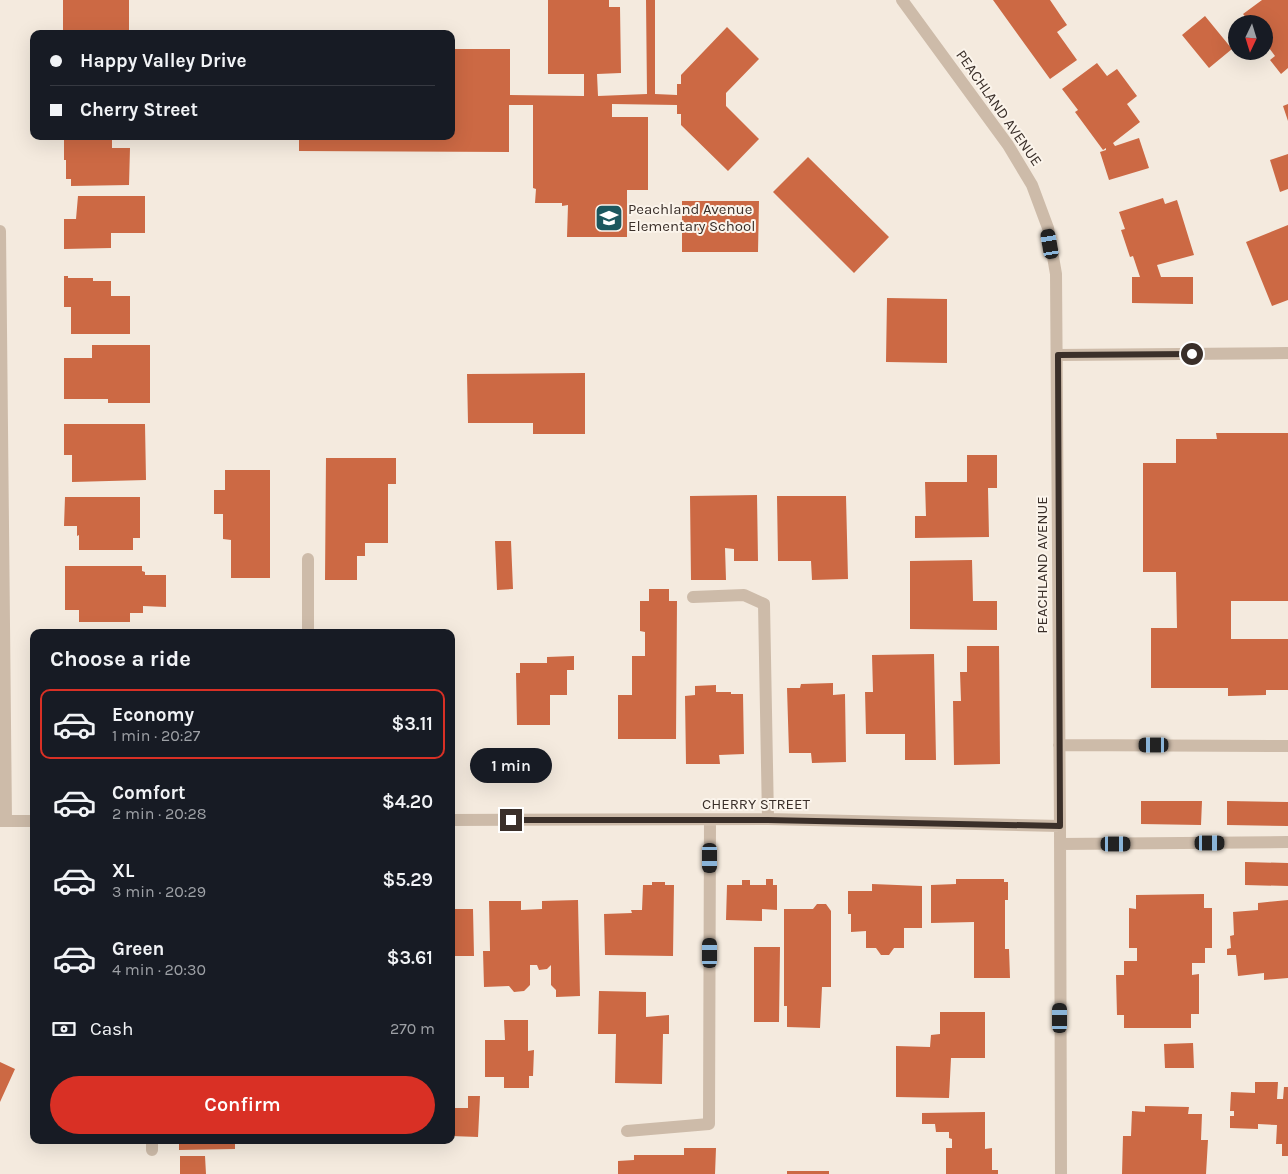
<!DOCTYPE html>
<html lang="en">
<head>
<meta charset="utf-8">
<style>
	:root { --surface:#171b24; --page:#20242c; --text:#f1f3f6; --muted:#9ea1a6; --line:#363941; --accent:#d93025 }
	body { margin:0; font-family:Karla,sans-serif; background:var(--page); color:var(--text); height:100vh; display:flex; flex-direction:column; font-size:19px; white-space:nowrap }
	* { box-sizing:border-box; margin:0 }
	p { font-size:16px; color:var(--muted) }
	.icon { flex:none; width:28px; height:28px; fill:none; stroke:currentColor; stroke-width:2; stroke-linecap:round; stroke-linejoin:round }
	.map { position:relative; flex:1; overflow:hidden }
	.sheet { position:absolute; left:30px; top:629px; width:425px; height:515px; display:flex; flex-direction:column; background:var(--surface); border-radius:10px; box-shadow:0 5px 20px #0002 }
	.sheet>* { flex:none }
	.hud { position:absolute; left:30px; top:30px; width:425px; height:110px; border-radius:10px; box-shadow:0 5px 20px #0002; display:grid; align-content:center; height:110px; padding:0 20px; background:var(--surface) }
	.needle { width:32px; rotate:184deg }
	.tools { position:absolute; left:1228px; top:15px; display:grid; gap:10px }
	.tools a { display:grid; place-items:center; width:45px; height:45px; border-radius:50%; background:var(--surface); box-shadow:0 5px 20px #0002; font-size:25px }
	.end { position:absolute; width:22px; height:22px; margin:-11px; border:6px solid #3a2f29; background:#fff; box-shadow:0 0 0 2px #fff }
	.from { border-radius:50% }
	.bubble { position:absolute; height:35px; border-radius:18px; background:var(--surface); box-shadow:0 5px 20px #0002; font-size:16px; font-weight:600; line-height:35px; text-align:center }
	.car { position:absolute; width:15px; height:30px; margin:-15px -8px; border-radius:6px; box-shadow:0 0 4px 1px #0007; background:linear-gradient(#222 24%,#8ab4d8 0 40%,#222 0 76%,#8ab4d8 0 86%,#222 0) }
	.hud b { display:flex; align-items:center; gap:18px; height:48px; font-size:19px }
	.hud b+b { border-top:1px solid var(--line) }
	.hud i { width:12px; height:12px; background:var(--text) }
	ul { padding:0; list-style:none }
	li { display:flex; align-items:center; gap:15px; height:70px; margin:0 10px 8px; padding:0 10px; border:2px solid transparent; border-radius:10px }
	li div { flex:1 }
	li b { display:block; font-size:19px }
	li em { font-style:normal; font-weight:600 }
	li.active { border-color:var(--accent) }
	li>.icon { width:45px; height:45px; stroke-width:1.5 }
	h2 { padding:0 20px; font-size:22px; line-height:60px }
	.pay { display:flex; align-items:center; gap:12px; height:55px; padding:0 20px; font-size:19px }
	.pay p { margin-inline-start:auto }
	.cta { display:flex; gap:10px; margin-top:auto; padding:10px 20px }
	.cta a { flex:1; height:58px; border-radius:30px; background:var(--accent); color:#fff; font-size:20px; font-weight:600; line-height:58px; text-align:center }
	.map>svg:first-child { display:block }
	.building { fill:#cc6944 }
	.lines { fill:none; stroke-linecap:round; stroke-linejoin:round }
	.minor { stroke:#cdbba9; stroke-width:12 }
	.route { stroke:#3a2f29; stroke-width:6 }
	.labels { text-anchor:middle; stroke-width:4; stroke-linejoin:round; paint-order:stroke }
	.street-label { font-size:15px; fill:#3a2f29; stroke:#fbf4eb }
	.poi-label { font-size:15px; fill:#3a2f29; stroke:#fbf4eb; text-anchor:start }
</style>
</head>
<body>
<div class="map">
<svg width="1288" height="1174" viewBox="0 0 1288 1174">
	<rect width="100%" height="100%" fill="#f4eade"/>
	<path class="building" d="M63,0H129V32H112L111,34H63Z
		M548,0H609V7H620L621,73L597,74L598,96L647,94L646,0H655V94L677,95V84H681V75L727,27L759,59L726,93V106L759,139L728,171L681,125V114H677V105L612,104V117H648V190H627V237H567L568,205L562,206V203H535L536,189L533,188V105H509V152L299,151V136H451V49H510V95L584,96V74H548Z
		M993,0H1050L1067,25L1057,32L1077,60L1050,79Z
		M1262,0H1288V68L1281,74L1270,60L1275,56L1264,41V24H1251L1243,14Z
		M1205,16L1232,49L1209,68L1182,35Z
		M1097,63L1107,76L1117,69L1137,96L1127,104L1140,122L1113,143L1115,146L1139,138L1149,168L1109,180L1100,152L1106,150V148L1103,150L1075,112L1078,110L1062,89Z
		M1288,104V121L1283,106Z
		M64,136H112V148H130L129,185L71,186V179H66V160H64Z
		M1288,154V189L1280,192L1270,160Z
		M808,157L889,237L854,273L773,192Z
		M78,196H145V233H111V248L64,249V219H76Z
		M1163,198L1165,204L1177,200L1194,255L1157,265L1161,277H1193V304L1132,303V277H1140L1133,256L1130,257L1121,230L1125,229L1119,212Z
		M682,201H759L758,252H682Z
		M1288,225V300L1272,306L1246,242Z
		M64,276H68V278H93V281H111V296H130V334H71V307H64Z
		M887,298L947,299V363L886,362Z
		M92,345H150V403H108V399H64V358H92Z
		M585,373V434H533V423H468L467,374Z
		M64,424H145L146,480L72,482V455H64Z
		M1216,433H1288V601H1231V639H1288V690H1266V695L1228,696V688H1151V628H1177L1176,572H1143V463H1176V439H1217Z
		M967,455H997V488H988L989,537L915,538V516H926L925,482H967Z
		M326,458H396V484H388V543H365V556H357V580H325Z
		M225,470H270V578H231V540L223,539V514H214V490H225Z
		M757,495L758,561H734V549L725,548L726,580H691L690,496Z
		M777,496H846L848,579L812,580L811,561H778Z
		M65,497H140V538H133V550H79V535L77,536V526H64Z
		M495,541H511L513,589L497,590Z
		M972,560L973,601H997V630L910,629V561Z
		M65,566H142V571L145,572V575H166V607L143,606V613H130V622H79V610H65Z
		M649,589H669V601H677L676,739H618V695H632V656H645V632L640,631V601H649Z
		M967,646H999L1000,764L954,765L953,701H961L960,672H967Z
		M934,654L936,760H905V734H866L865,692H873L872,655Z
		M574,656V670H567V695H550V725H517L516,673H520V663H547V657Z
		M833,683V695L845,694L846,762L812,763L811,753H789L787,688H800L801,684Z
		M716,685V692H731V694H743L744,754L719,755L720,764H686L685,696L695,695V686Z
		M1141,801H1202L1201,825L1141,824Z
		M1227,801L1288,802V826L1227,825Z
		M1245,862L1288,863V886L1245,885Z
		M766,879H773V885H777V910L762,909V921L726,920L727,885H742V880H750V885H766Z
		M956,879H1004V882H1008V900H1005V949H1009L1010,978H974V922L931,923V885L956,884Z
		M652,882H665V885H674L673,956L605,955L604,914L632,913L631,910H642L643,885H652Z
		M872,884L922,886V928H904V948H894L889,955H881L876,948H866V931L851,932V914H848V891H872Z
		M1204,894V908H1212V948H1205V963H1192V975L1199,974V1014H1191V1028H1124V1015H1117L1116,975H1124V961H1137V948H1129V908L1136,909V895Z
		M578,900L580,996L556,997V990L551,985V965L547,969L539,970L537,965H530V985L524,991L514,992L509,986L484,987L483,951H490L489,901H521V910L542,909V901Z
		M1288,900V978L1264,980V973L1238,976L1236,955H1227V949L1231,948L1230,936L1234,935L1233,912L1258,910V903Z
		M817,904H826L831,911V987H822L820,1028L787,1027V1006H784V909H813Z
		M451,909H473L474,956H451Z
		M754,947H780L779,1022H754Z
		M599,991L646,992V1017L669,1015V1034H663L662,1084L615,1083L616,1034H598Z
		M940,1012H985V1058H951L949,1098L896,1097V1046L930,1047L931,1035L940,1034Z
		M504,1020H528V1051L534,1050L533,1076H529V1088H504V1077H485V1040H505Z
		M1193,1043L1194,1068H1165L1164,1044Z
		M0,1062L15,1069L0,1102Z
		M1255,1082H1278L1277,1099H1283L1284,1087H1288V1156H1282V1144H1276L1277,1125L1258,1124V1129L1230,1128V1116H1234V1111H1230L1231,1092L1255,1093Z
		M468,1096H480L478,1137L451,1136V1108H468Z
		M1145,1106L1189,1107L1188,1114H1202L1201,1140H1208L1206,1174H1122L1123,1136H1131L1132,1111L1145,1112Z
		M985,1112V1149L992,1148V1170H998V1174H946V1148H952V1139L949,1138V1132H936L935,1124H922V1113Z
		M179,1140H243V1144H235V1149L179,1150Z
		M684,1148H716L715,1174H618V1161L634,1160V1155H684Z
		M180,1156H205L206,1174H180Z
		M787,1171H829V1174H787Z"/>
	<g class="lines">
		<path class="minor" d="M902,0L1008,145L1032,185L1048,228L1056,274L1060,826L1061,1174
			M0,231L6,821
			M1058,355L1288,353
			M308,559V632
			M693,597L744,595L764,604L768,819
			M1059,745L1288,746
			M451,820L768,819L1060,826
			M0,821H34
			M1060,844L1288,842
			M627,1131L709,1124L710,820
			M152,1140V1150"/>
	</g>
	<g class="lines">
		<path class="route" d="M511,820H768L1060,826L1058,355L1192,354"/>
	</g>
	<defs>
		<symbol id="school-square" viewBox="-11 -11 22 22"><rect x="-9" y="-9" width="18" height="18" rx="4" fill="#1c575e" stroke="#fbf4eb"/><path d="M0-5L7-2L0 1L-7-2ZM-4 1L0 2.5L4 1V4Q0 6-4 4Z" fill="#fff"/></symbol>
	</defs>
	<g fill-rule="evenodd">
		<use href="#school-square" x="593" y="202" width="32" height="32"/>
	</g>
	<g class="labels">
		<g class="street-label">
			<text transform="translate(999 108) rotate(55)" y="5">PEACHLAND AVENUE</text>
			<text transform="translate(1042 565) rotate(-90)" y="5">PEACHLAND AVENUE</text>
			<text x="756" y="809">CHERRY STREET</text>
		</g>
		<g class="poi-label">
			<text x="628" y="214">Peachland Avenue<tspan x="628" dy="17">Elementary School</tspan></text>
		</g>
	</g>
</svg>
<div class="tools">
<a><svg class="needle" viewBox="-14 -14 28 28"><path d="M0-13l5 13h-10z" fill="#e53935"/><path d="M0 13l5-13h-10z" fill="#9ea1a6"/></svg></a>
</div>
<i class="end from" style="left:1192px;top:354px"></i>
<i class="end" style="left:511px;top:820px"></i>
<div class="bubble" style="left:470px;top:748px;width:82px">1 min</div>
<i class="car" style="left:1050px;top:244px;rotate:350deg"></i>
<i class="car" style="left:1154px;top:745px;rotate:270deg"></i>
<i class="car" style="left:1210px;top:843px;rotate:90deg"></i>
<i class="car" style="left:1116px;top:844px;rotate:90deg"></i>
<i class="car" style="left:710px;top:858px;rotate:180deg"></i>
<i class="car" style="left:710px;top:953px;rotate:0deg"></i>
<i class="car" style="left:1060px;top:1018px;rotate:0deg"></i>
<div class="hud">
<b><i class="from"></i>Happy Valley Drive</b>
<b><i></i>Cherry Street</b>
</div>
<section class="sheet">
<h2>Choose a ride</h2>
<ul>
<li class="active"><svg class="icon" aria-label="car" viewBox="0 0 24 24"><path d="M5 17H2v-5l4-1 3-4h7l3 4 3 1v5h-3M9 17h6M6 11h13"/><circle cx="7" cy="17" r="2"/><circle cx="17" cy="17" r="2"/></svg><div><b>Economy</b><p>1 min · 20:27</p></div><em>$3.11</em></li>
<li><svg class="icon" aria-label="car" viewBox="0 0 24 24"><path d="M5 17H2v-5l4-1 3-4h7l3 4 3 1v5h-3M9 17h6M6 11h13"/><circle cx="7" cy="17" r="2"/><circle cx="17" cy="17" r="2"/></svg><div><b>Comfort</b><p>2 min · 20:28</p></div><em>$4.20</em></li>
<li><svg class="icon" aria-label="car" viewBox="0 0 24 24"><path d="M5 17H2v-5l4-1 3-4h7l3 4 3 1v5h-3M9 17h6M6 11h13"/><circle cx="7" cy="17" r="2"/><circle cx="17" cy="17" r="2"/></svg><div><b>XL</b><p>3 min · 20:29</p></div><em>$5.29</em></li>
<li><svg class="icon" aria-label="car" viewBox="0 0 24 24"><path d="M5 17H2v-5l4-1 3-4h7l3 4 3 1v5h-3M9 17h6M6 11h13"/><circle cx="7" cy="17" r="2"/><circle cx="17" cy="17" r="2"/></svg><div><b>Green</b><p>4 min · 20:30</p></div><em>$3.61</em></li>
</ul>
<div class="pay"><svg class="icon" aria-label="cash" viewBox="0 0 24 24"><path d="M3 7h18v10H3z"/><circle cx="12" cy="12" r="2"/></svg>Cash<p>270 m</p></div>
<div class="cta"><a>Confirm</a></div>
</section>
</div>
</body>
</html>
